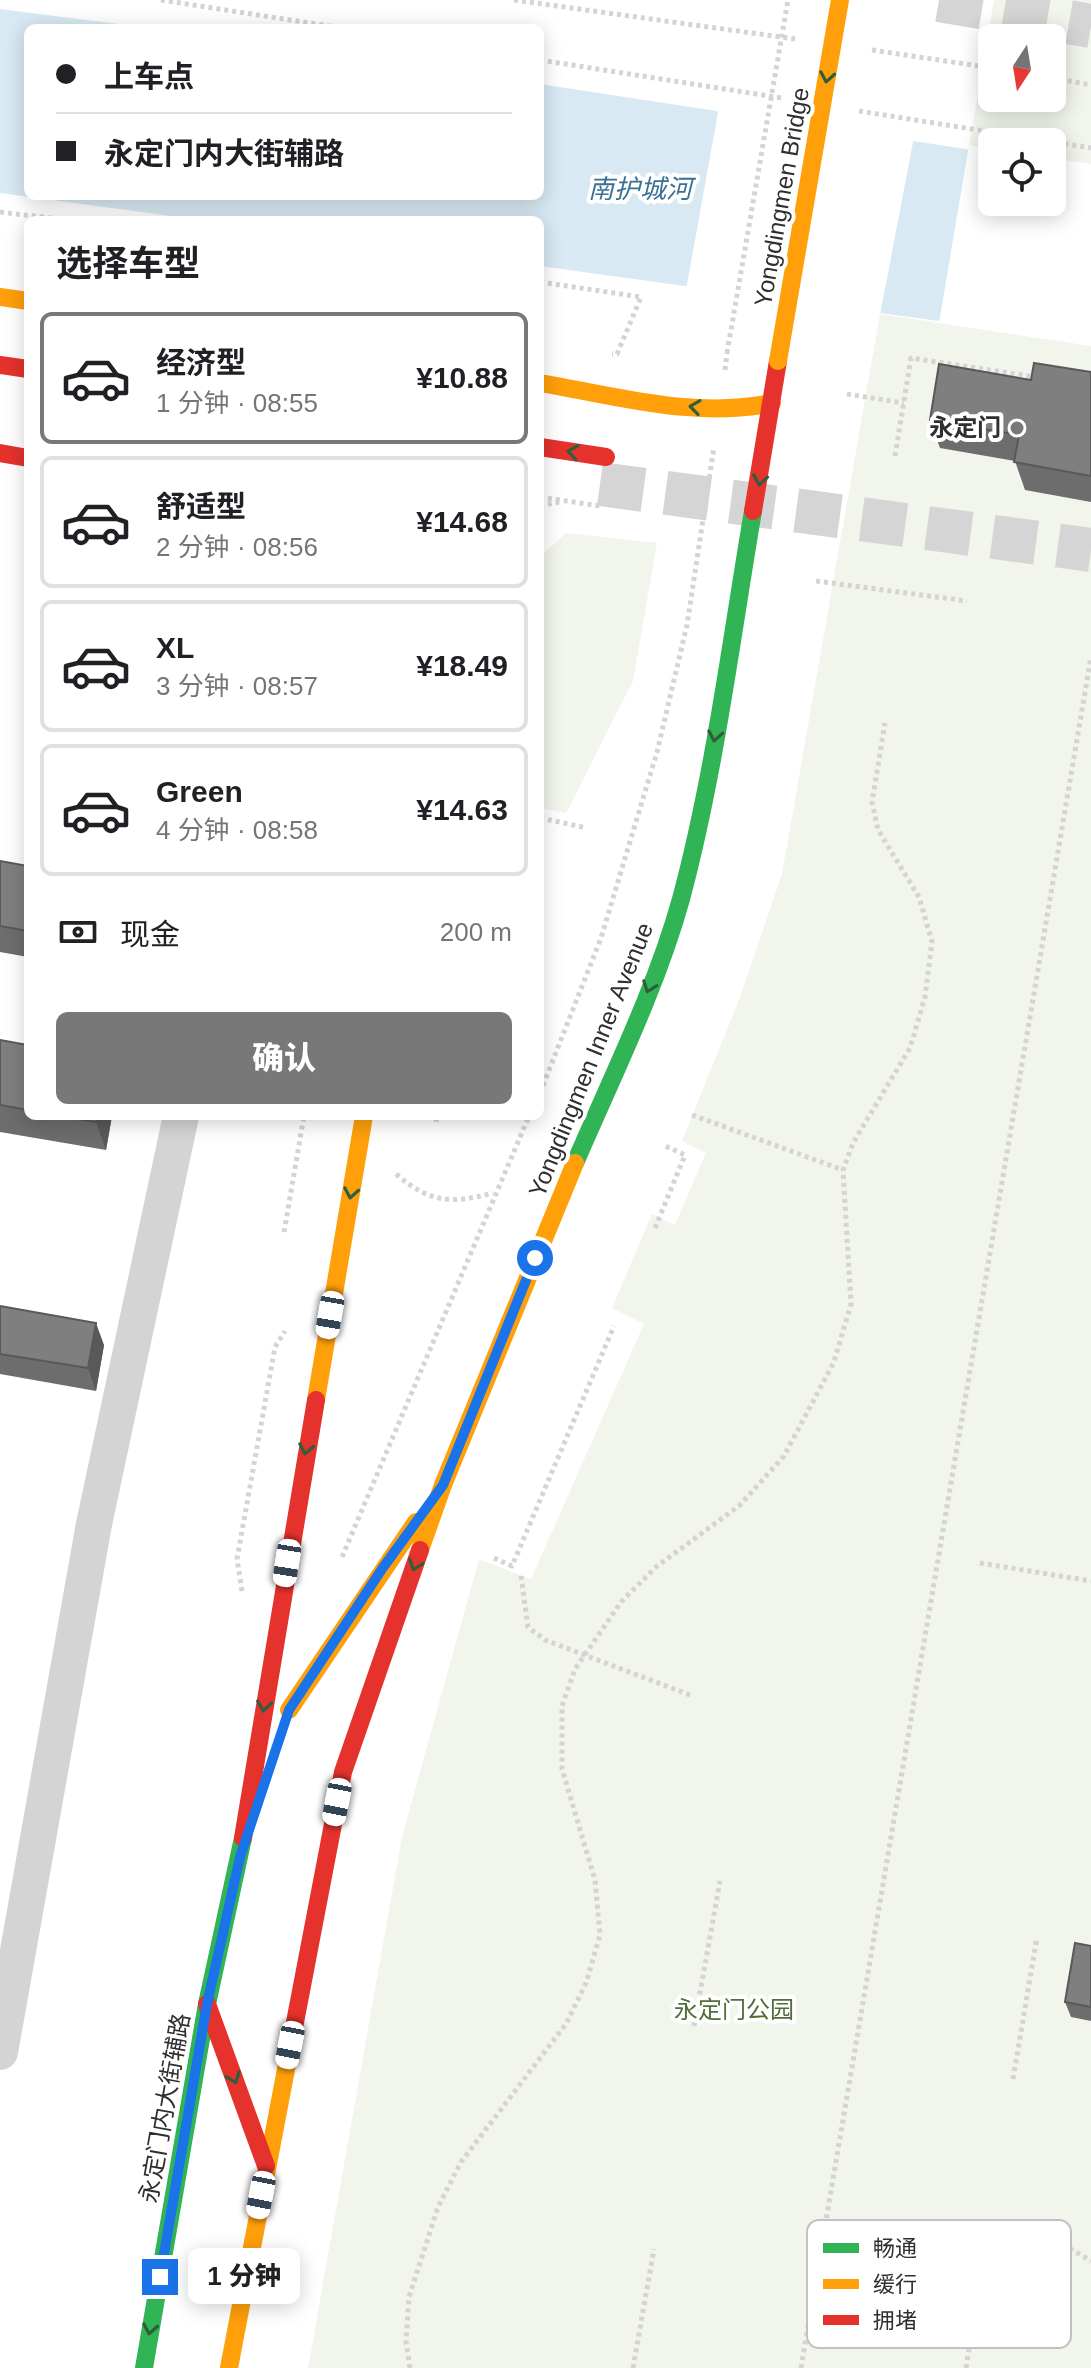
<!DOCTYPE html>
<html lang="zh">
<head>
<meta charset="utf-8">
<style>
	:root { --surface:#fff; --page:#f2f2f2; --text:#202124; --muted:#757577; --line:#e0e0e0; --accent:#787878 }
	body { margin:0; font-family:Arial,"Noto Sans SC",sans-serif; background:var(--page); color:var(--text); height:100vh; display:flex; flex-direction:column; font-size:30px; white-space:nowrap }
	* { box-sizing:border-box; margin:0 }
	p { font-size:26px; color:var(--muted) }
	.icon { flex:none; width:44px; height:44px; fill:none; stroke:currentColor; stroke-width:2; stroke-linecap:round; stroke-linejoin:round }
	.map { position:relative; flex:1; overflow:hidden }
	.details { position:absolute; left:24px; top:216px; width:520px; height:904px; display:flex; flex-direction:column; background:var(--surface); border-radius:12px; box-shadow:0 4px 20px #0003 }
	.details>* { flex:none }
	.guide { position:absolute; left:24px; top:24px; width:520px; height:176px; border-radius:12px; box-shadow:0 4px 20px #0003; display:grid; align-content:center; height:176px; padding:0 32px; background:var(--surface) }
	.needle { width:52px; rotate:192deg }
	.tools { position:absolute; left:978px; top:24px; display:grid; gap:16px }
	.tools a { display:grid; place-items:center; width:88px; height:88px; border-radius:12px; background:var(--surface); box-shadow:0 4px 20px #0003; font-size:40px }
	.end { position:absolute; width:36px; height:36px; margin:-18px; border:10px solid #1a73e8; background:#fff; box-shadow:0 0 0 4px #fff }
	.from { border-radius:50% }
	.bubble { position:absolute; height:56px; border-radius:12px; background:var(--surface); box-shadow:0 4px 20px #0003; font-size:26px; font-weight:800; line-height:56px; text-align:center }
	.car { position:absolute; width:24px; height:48px; margin:-24px -12px; border-radius:10px; box-shadow:0 0 6px 2px #0007; background:linear-gradient(#fff 24%,#345 0 40%,#fff 0 76%,#345 0 86%,#fff 0) }
	.guide b { display:flex; align-items:center; gap:28px; height:76px; font-size:30px }
	.guide b+b { border-top:2px solid var(--line) }
	.guide i { width:20px; height:20px; background:var(--text) }
	ul { padding:0; list-style:none }
	li { display:flex; align-items:center; gap:24px; height:132px; margin:0 16px 12px; padding:0 16px; border:4px solid var(--line); border-radius:12px }
	li div { flex:1 }
	li b { display:block; font-size:30px }
	li em { font-style:normal; font-weight:800 }
	li.active { border-color:var(--accent) }
	li>.icon { width:72px; height:72px; stroke-width:1.5 }
	h2 { padding:0 32px; font-size:36px; line-height:96px }
	.pay { display:flex; align-items:center; gap:20px; height:88px; padding:0 32px; font-size:30px }
	.pay p { margin-inline-start:auto }
	.cta { display:flex; gap:16px; margin-top:auto; padding:16px 32px }
	.cta a { flex:1; height:92px; border-radius:12px; background:var(--accent); color:#fff; font-size:32px; font-weight:800; line-height:92px; text-align:center }
	.map>svg:first-child { display:block }
	.green { fill:#f1f5ec; fill-rule:evenodd }
	.water { fill:#d8e9f3 }
	.pier { fill:#fff }
	.lines { fill:none; stroke-linecap:round; stroke-linejoin:round }
	.secondary-tunnel { stroke:#d5d5d5; stroke-width:44; stroke-dasharray:44 22; stroke-linecap:butt }
	.highway-tunnel { stroke:#d5d5d5; stroke-width:44; stroke-dasharray:44 22; stroke-linecap:butt }
	.path { stroke:#d4d4d4; stroke-width:5; stroke-dasharray:4 4; stroke-linecap:butt }
	.street { stroke:#d4d4d4; stroke-width:36 }
	.fast { stroke:#30b455; stroke-width:18 }
	.slow { stroke:#ff9f0a; stroke-width:18 }
	.jam { stroke:#e5322d; stroke-width:18 }
	.path-bridge { stroke:#d4d4d4; stroke-width:5; stroke-dasharray:4 4; stroke-linecap:butt }
	.slow-bridge { stroke:#ff9f0a; stroke-width:18 }
	.wall { fill:#6d6d6d }
	.shaded-wall { fill:#595959 }
	.building { fill:#7f7f7f; stroke:#595959; stroke-width:2 }
	.oneway { stroke:#2f5e3c }
	.route { stroke:#1a73e8; stroke-width:10 }
	.poi-dot { fill:#787878; stroke:#fff; stroke-width:3 }
	.labels { text-anchor:middle; stroke-width:8; stroke-linejoin:round; paint-order:stroke }
	.street-label { font-size:24px; fill:#2f2f2f; stroke:#fff }
	.poi-label { font-size:24px; font-weight:bold; fill:#2f2f2f; stroke:#fff; text-anchor:end }
	.park-label { font-size:24px; fill:#526d3a; stroke:#fff }
	.water-label { font-size:26px; font-style:italic; fill:#397195; stroke:#fff }
	.key { fill:#fff; stroke:#c1c1c1; stroke-width:2 }
	.key-label { font-size:22px; fill:#2f2f2f }
</style>
</head>
<body>
<div class="map">
<svg width="1091" height="2368" viewBox="0 0 1091 2368">
	<rect width="100%" height="100%" fill="#fff"/>
	<path class="green" d="M994,0H1091V2368H308L402,1837L479,1559L531,1579L644,1324L612,1308L652,1214L675,1225L706,1153L682,1141L739,1000L782,874L880,314L939,323ZM992,38H1052V98H992ZM992,142H1052V202H992Z
		M566,533L657,543L633,681L566,813L540,808V557Z"/>
	<path class="water" d="M0,9L150,28H28V196H540V84L992,153V202H1052L1091,342L540,266V220H201L0,193Z"/>
	<path class="pier" d="M719,107L914,137L880,315L686,290Z
		M969,145L992,149V202H1052V158L1091,164V346L939,323Z"/>
	<g class="lines">
		<path class="secondary-tunnel" d="M600,484L1091,550"/>
		<path class="highway-tunnel" d="M939,0L1091,26"/>
		<path class="path" d="M161,0L342,28
			M514,0L795,39
			M872,50L992,68
			M540,60L782,98
			M1052,78L1091,85
			M859,111L1091,148
			M0,212L66,220
			M540,282L641,297L617,354H612
			M725,370L727,353
			M847,394L904,403
			M895,456L911,358L1036,377
			M540,497L600,506
			M540,506L559,502
			M816,581L967,601
			M540,818L587,828
			M540,1093L601,938L657,752L687,625L714,447
			M692,1115L843,1170
			M436,1122L437,1116
			M396,1174C430,1203 451,1204 493,1193
			M655,1228L685,1155L663,1145
			M284,1232L304,1116
			M342,1557L529,1116
			M494,1558L512,1566L614,1326
			M980,1563L1091,1581
			M521,1576L528,1627L545,1640L690,1695
			M242,1591L237,1559L275,1347L285,1331
			M694,2026L720,1881
			M1013,2079L1037,1937
			M1049,2236L1091,2261
			M410,2368L406,2342L409,2297L438,2207L461,2162L566,2024L586,1983L600,1935L595,1880L562,1769V1706L575,1669L621,1602L656,1567L740,1505L784,1456L834,1362L851,1304L843,1170L853,1143L910,1048L925,997L932,942L919,897L878,830L872,802L885,723
			M633,2368L654,2249
			M801,2368L1091,657
			M966,2368L976,2303"/>
		<path class="street" d="M0,2052L94,1524L181,1116"/>
		<path class="fast" d="M575,1163C612,1077 656,989 681,899C715,772 731,640 753,511
			M144,2368L207,2004L243,1838"/>
		<path class="slow" d="M0,297L28,301
			M540,383C617,396 694,419 772,403
			M316,1400L364,1116
			M420,1550L443,1485L575,1163
			M289,1710L416,1522
			M229,2368L292,2038"/>
		<path class="jam" d="M0,365L28,369
			M540,447L606,457
			M0,453L28,458
			M753,511L778,361
			M243,1838L316,1400
			M207,2004L266,2166
			M292,2038L343,1772L420,1550"/>
		<path class="path-bridge" d="M727,353L788,0"/>
		<path class="slow-bridge" d="M778,361L840,0"/>
	</g>
	<path class="wall" d="M1091,372V502L1025,490L1015,461L940,448L930,420L1031,380Z
		M0,861L28,866V957L0,952Z
		M0,1040L28,1045V1116H112L106,1150L0,1132Z
		M0,1306L104,1345L96,1391L0,1374Z
		M1091,1946V2021L1071,2017L1065,2002Z"/>
	<path class="shaded-wall" d="M97,1116H112L106,1150L96,1122Z
		M96,1323L104,1345L96,1391L88,1368Z"/>
	<path class="building" d="M1034,363L1091,372V476L1014,462L1019,435L930,420L939,364L1031,380Z
		M0,861L28,866V931L0,926Z
		M0,1040L28,1045V1110L0,1105Z
		M60,1116H97L96,1122Z
		M0,1306L96,1323L88,1368L0,1354Z
		M1075,1943L1091,1946V2007L1065,2002Z"/>
	<defs><path id="oneway-chevron" d="M-2-3.5L2.5 0L-2 3.5" fill="none" stroke-width="1.6" stroke-linecap="round" stroke-linejoin="round" transform="scale(2)"/></defs>
	<g class="oneway">
		<use href="#oneway-chevron" transform="translate(827 77) rotate(100)"/>
		<use href="#oneway-chevron" transform="translate(695 407) rotate(-172)"/>
		<use href="#oneway-chevron" transform="translate(573 452) rotate(-171)"/>
		<use href="#oneway-chevron" transform="translate(760 480) rotate(99)"/>
		<use href="#oneway-chevron" transform="translate(715 736) rotate(100)"/>
		<use href="#oneway-chevron" transform="translate(649 987) rotate(110)"/>
		<use href="#oneway-chevron" transform="translate(351 1193) rotate(100)"/>
		<use href="#oneway-chevron" transform="translate(306 1449) rotate(100)"/>
		<use href="#oneway-chevron" transform="translate(415 1565) rotate(109)"/>
		<use href="#oneway-chevron" transform="translate(264 1706) rotate(99)"/>
		<use href="#oneway-chevron" transform="translate(234 2078) rotate(70)"/>
		<use href="#oneway-chevron" transform="translate(150 2329) rotate(100)"/>
	</g>
	<g class="lines">
		<path class="route" d="M160,2277L207,2004L240,1857L289,1710L382,1569L443,1485L535,1258"/>
	</g>
	<circle class="poi-dot" cx="1017" cy="428" r="8"/>
	<g class="labels">
		<g class="street-label">
			<text transform="translate(782 197) rotate(-80)" y="8">Yongdingmen Bridge</text>
			<text transform="translate(591 1060) rotate(-68)" y="8">Yongdingmen Inner Avenue</text>
			<text transform="translate(165 2108) rotate(-80)" y="8">永定门内大街辅路</text>
		</g>
		<g class="poi-label">
			<text x="1001" y="436">永定门</text>
		</g>
		<g class="park-label">
			<text x="734" y="2018">永定门公园</text>
		</g>
		<g class="water-label">
			<text x="640" y="198">南护城河</text>
		</g>
	</g>
	<rect x="807" y="2220" width="264" height="128" rx="12" class="key"/>
	<rect x="823" y="2243" width="36" height="10" fill="#30b455"/>
	<rect x="823" y="2279" width="36" height="10" fill="#ff9f0a"/>
	<rect x="823" y="2315" width="36" height="10" fill="#e5322d"/>
	<g class="key-label">
		<text x="873" y="2256">畅通</text>
		<text x="873" y="2292">缓行</text>
		<text x="873" y="2328">拥堵</text>
	</g>
</svg>
<div class="tools">
<a><svg class="needle" viewBox="-14 -14 28 28"><path d="M0-13l5 13h-10z" fill="#e53935"/><path d="M0 13l5-13h-10z" fill="#757577"/></svg></a>
<a><svg class="icon" aria-label="locate" viewBox="0 0 24 24"><circle cx="12" cy="12" r="6"/><path d="M12 2v4M12 18v4M2 12h4M18 12h4"/></svg></a>
</div>
<i class="end from" style="left:535px;top:1258px"></i>
<i class="end" style="left:160px;top:2277px"></i>
<div class="bubble" style="left:188px;top:2248px;width:112px">1 分钟</div>
<i class="car" style="left:330px;top:1315px;rotate:190deg"></i>
<i class="car" style="left:287px;top:1563px;rotate:189deg"></i>
<i class="car" style="left:337px;top:1802px;rotate:191deg"></i>
<i class="car" style="left:290px;top:2045px;rotate:191deg"></i>
<i class="car" style="left:261px;top:2195px;rotate:191deg"></i>
<div class="guide">
<b><i class="from"></i>上车点</b>
<b><i></i>永定门内大街辅路</b>
</div>
<section class="details">
<h2>选择车型</h2>
<ul>
<li class="active"><svg class="icon" aria-label="car" viewBox="0 0 24 24"><path d="M5 17H2v-5l4-1 3-4h7l3 4 3 1v5h-3M9 17h6M6 11h13"/><circle cx="7" cy="17" r="2"/><circle cx="17" cy="17" r="2"/></svg><div><b>经济型</b><p>1 分钟 · 08:55</p></div><em>¥10.88</em></li>
<li><svg class="icon" aria-label="car" viewBox="0 0 24 24"><path d="M5 17H2v-5l4-1 3-4h7l3 4 3 1v5h-3M9 17h6M6 11h13"/><circle cx="7" cy="17" r="2"/><circle cx="17" cy="17" r="2"/></svg><div><b>舒适型</b><p>2 分钟 · 08:56</p></div><em>¥14.68</em></li>
<li><svg class="icon" aria-label="car" viewBox="0 0 24 24"><path d="M5 17H2v-5l4-1 3-4h7l3 4 3 1v5h-3M9 17h6M6 11h13"/><circle cx="7" cy="17" r="2"/><circle cx="17" cy="17" r="2"/></svg><div><b>XL</b><p>3 分钟 · 08:57</p></div><em>¥18.49</em></li>
<li><svg class="icon" aria-label="car" viewBox="0 0 24 24"><path d="M5 17H2v-5l4-1 3-4h7l3 4 3 1v5h-3M9 17h6M6 11h13"/><circle cx="7" cy="17" r="2"/><circle cx="17" cy="17" r="2"/></svg><div><b>Green</b><p>4 分钟 · 08:58</p></div><em>¥14.63</em></li>
</ul>
<div class="pay"><svg class="icon" aria-label="cash" viewBox="0 0 24 24"><path d="M3 7h18v10H3z"/><circle cx="12" cy="12" r="2"/></svg>现金<p>200 m</p></div>
<div class="cta"><a>确认</a></div>
</section>
</div>
</body>
</html>
